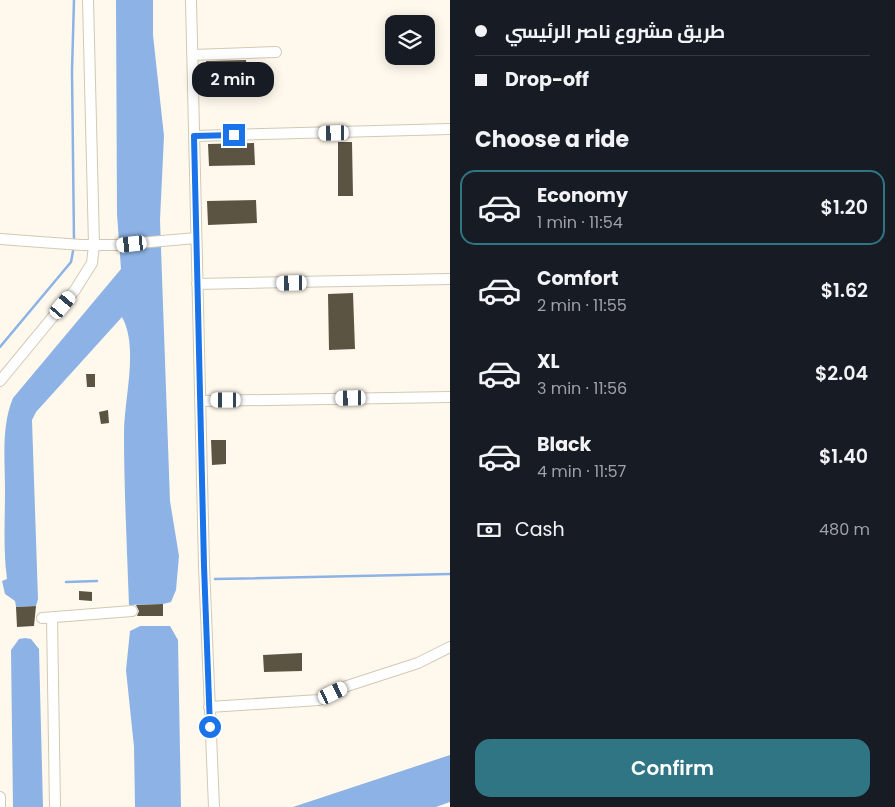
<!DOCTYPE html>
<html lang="en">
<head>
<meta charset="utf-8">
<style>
	:root { --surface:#171b24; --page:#242831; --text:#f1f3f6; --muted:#9ea1a6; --line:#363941; --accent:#307583 }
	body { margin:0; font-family:Poppins,Cairo,sans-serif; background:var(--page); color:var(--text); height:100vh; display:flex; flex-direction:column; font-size:19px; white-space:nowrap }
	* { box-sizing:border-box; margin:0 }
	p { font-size:16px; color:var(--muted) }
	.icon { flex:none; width:28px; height:28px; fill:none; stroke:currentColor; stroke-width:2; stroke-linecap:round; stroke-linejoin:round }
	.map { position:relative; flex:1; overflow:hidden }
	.details { display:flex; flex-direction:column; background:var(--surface); width:445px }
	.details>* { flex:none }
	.hud { display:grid; align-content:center; height:110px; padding:0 25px; background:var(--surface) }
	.fabs { position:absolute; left:385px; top:15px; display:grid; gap:10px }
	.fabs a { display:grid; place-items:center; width:50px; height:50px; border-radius:10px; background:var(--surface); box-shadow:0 2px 12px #0003; font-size:25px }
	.end { position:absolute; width:22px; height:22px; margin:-11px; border:6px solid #1a73e8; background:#fff; box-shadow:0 0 0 2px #fff }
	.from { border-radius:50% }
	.bubble { position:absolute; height:35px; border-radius:15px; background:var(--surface); box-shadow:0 2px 12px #0003; font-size:16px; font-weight:600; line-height:35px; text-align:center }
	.car { position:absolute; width:15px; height:30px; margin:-15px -8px; border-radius:6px; box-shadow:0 0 4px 1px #0007; background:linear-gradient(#fff 24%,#345 0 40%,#fff 0 76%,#345 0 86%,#fff 0) }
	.hud b { display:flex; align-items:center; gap:18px; height:48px; font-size:19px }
	.hud b+b { border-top:1px solid var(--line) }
	.hud i { width:12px; height:12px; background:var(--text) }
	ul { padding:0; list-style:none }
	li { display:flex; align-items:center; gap:15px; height:75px; margin:0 10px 8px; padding:0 15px; border:2px solid transparent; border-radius:15px }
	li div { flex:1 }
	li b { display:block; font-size:19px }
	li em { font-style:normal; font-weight:600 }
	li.on { border-color:var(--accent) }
	li>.icon { width:45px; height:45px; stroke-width:1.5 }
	h2 { padding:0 25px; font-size:22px; line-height:60px }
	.pay { display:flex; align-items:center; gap:12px; height:55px; padding:0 25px; font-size:19px }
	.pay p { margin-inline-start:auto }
	.action { display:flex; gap:10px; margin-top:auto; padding:10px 25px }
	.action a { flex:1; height:58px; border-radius:15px; background:var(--accent); color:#fff; font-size:20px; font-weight:600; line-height:58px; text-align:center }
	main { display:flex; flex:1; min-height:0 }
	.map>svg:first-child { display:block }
	.water { fill:#8db2e5 }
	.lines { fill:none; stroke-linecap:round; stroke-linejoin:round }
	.stream { stroke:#8db2e5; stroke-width:2.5 }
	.building { fill:#5c5443 }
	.minor-casing { stroke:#d2c9b5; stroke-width:12 }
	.minor { stroke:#fff; stroke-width:10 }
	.route { stroke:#1a73e8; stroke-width:6 }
</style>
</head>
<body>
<main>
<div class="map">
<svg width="450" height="807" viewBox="0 0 450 807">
	<rect width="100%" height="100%" fill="#fff9ed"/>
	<path class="water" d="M116,0H153V35L164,136L160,220L170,501L179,556L176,590L171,602L163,604L129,605C127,548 124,490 124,433C124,398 139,348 122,317L36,412L32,420L38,599L36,606L16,607L15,601L5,594L2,581L7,579C3,550 5,520 5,490C5,460 1,427 13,398L121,269L117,214Z
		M140,626H170L178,640L181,807H135L134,747L126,670L130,631Z
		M25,638L31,639L39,649L43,807H13L11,650L19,639Z
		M450,755V802L436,807H293Z"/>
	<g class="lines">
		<path class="stream" d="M74,241L72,71L74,0
			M0,347L71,262L74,246
			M215,579L450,574
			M66,582L97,581"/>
	</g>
	<path class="building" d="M246,60L248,89L207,91L206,61Z
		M338,142H352L353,196H338Z
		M254,143L255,165L209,166L208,144Z
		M256,200L257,223L208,225L207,201Z
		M353,293L355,349L329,350L328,294Z
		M86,374H95V387H87Z
		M108,410L109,423L101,424L99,412Z
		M211,440H226V464L212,465Z
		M79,591L92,592V601L79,600Z
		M163,604V616H137L139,611L136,605Z
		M36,606L34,626L17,627L16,607Z
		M302,653V671L264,672L263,655Z"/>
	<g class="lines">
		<defs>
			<path id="minor" d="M191,0L204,566L214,807
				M193,55L276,52
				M194,136L450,129
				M0,239L81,245H116L196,238
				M197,284L450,279
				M0,381L75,290L92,263L94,245L88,0
				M200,401L450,397
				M52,617L55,807
				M42,618L132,611
				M209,707L319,700L347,686L418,663L450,647
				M0,797V807"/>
		</defs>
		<use href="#minor" class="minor-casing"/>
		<use href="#minor" class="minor"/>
	</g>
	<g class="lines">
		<path class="route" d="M210,727L204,566L194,136L234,135"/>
	</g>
</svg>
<div class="fabs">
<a><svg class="icon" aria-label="layers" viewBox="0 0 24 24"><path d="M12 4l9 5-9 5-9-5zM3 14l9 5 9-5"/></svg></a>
</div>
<i class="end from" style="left:210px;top:727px"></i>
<i class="end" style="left:234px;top:135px"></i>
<div class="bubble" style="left:192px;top:62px;width:82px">2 min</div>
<i class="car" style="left:334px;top:133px;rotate:269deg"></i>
<i class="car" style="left:132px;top:244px;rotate:264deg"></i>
<i class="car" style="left:292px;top:283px;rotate:269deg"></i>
<i class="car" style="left:63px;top:305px;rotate:40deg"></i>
<i class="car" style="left:351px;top:398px;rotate:269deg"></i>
<i class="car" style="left:226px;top:400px;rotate:270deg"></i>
<i class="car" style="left:333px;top:693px;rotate:64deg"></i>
</div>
<section class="details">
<div class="hud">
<b><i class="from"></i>طريق مشروع ناصر الرئيسي</b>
<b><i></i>Drop-off</b>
</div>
<h2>Choose a ride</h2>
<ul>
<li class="on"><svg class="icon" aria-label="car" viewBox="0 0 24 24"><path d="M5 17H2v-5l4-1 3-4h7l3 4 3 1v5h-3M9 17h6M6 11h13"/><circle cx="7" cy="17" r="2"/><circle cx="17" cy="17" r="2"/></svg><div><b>Economy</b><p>1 min · 11:54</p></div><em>$1.20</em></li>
<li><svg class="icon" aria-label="car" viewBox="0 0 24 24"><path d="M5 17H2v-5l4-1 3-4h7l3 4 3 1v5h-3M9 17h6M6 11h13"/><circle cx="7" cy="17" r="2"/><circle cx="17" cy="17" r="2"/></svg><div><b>Comfort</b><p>2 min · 11:55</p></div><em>$1.62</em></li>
<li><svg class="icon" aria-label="car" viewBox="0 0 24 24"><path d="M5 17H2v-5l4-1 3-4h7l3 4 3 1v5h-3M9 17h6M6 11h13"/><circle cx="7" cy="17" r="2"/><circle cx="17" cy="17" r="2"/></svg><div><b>XL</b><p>3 min · 11:56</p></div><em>$2.04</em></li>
<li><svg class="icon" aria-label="car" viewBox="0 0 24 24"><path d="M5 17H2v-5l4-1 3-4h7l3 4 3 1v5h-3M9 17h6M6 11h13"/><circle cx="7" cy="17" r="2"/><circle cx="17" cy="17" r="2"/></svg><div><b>Black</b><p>4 min · 11:57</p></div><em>$1.40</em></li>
</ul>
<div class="pay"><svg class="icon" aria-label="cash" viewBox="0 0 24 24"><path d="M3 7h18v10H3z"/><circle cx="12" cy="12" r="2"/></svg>Cash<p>480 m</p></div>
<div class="action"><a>Confirm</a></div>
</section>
</main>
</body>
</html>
